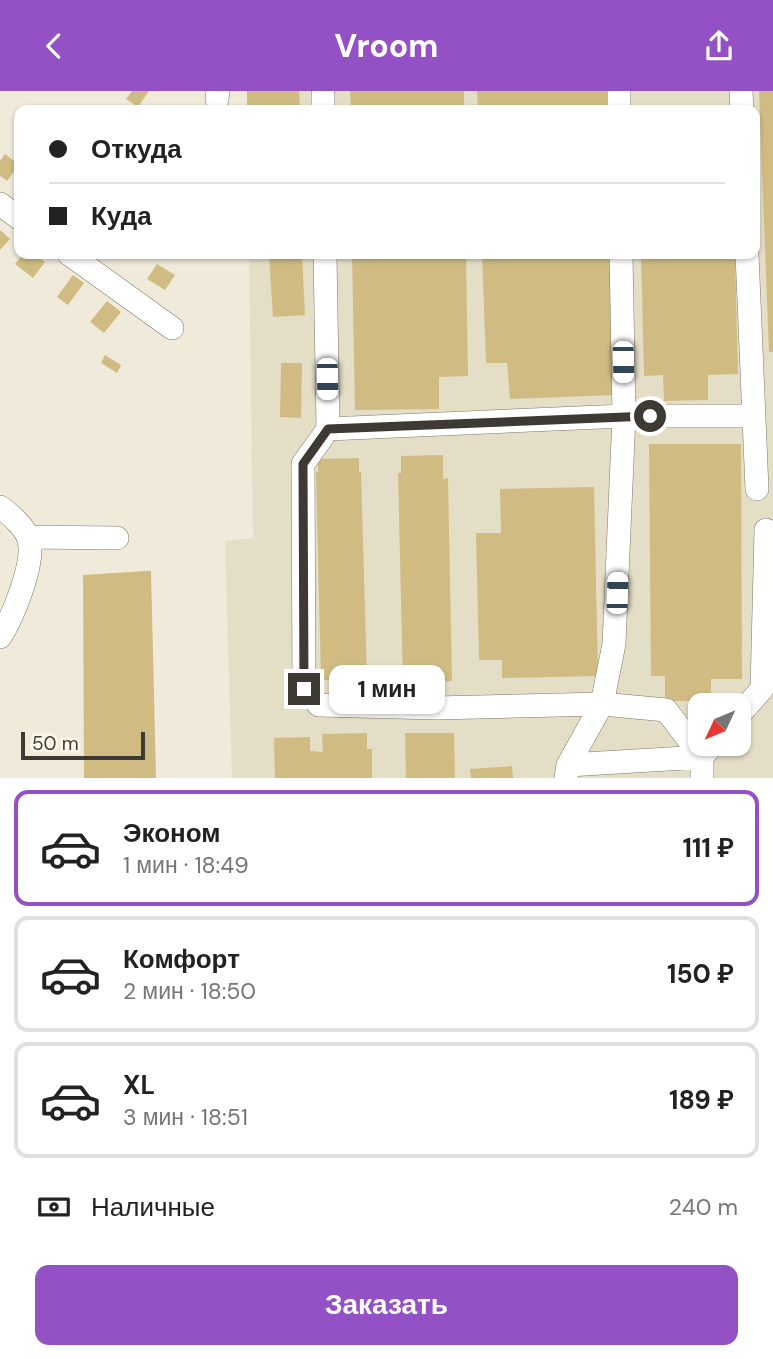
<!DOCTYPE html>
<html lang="ru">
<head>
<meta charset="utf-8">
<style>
	:root { --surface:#fff; --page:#f2f2f2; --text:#222; --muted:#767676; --line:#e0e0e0; --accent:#9451c6 }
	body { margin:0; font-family:"DM Sans",sans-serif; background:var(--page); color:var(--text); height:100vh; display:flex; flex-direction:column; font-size:26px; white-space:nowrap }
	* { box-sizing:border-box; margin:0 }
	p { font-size:23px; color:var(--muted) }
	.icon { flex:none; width:38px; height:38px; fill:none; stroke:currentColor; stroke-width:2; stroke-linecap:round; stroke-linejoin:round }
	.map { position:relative; height:687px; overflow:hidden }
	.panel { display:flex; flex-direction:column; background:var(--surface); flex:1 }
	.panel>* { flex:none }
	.hud { position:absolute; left:14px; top:14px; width:746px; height:154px; border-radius:14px; box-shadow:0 2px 5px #0004; display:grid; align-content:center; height:154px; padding:0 35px; background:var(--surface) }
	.needle { width:46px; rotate:226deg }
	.tools { position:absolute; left:688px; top:602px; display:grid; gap:14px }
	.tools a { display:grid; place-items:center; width:63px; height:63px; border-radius:14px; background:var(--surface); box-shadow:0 2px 5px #0004; font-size:35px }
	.scale { position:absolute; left:21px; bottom:18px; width:124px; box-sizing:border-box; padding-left:7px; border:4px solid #3c3a33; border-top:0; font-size:19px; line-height:24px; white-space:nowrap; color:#3c3a33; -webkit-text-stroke:5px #fcf7e7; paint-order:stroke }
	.end { position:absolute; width:32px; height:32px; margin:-16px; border:9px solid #3c3a33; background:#fff; box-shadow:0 0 0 4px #fff }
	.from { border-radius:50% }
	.bubble { position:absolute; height:49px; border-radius:14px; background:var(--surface); box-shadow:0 2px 5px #0004; font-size:23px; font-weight:700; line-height:49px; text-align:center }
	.car { position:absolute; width:21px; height:42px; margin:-21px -10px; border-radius:9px; box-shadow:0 0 5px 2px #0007; background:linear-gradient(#fff 24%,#345 0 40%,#fff 0 76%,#345 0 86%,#fff 0) }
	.hud b { display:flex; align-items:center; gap:24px; height:66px; font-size:26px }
	.hud b+b { border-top:2px solid var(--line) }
	.hud i { width:18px; height:18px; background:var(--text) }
	ul { padding:12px 0 0; list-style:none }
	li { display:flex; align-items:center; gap:21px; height:116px; margin:0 14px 10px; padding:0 21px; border:4px solid var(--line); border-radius:14px }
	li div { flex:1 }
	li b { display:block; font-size:26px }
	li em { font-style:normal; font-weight:700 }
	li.active { border-color:var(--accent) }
	li>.icon { width:63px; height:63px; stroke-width:1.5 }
	.pay { display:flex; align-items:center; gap:18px; height:77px; padding:0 35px; font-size:26px }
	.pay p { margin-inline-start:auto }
	.primary-button { display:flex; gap:14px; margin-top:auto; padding:14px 35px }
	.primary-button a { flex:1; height:80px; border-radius:14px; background:var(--accent); color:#fff; font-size:28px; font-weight:700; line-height:80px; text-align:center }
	header { display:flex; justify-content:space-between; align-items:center; height:91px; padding:0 35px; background:var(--accent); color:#fff; font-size:32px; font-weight:700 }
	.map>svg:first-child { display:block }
	.built { fill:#e5dec7; fill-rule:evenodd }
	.building { fill:#d0bc83 }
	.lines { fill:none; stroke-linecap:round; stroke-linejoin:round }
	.minor-casing { stroke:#7c7769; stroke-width:24 }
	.minor { stroke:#fff; stroke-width:23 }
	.route { stroke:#3c3a33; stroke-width:9 }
</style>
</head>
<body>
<header><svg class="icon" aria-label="back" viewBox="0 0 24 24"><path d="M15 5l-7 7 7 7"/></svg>Vroom<svg class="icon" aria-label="share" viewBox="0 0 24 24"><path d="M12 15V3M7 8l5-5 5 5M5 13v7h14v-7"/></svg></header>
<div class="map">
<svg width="773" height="687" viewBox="0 0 773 687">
	<rect width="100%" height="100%" fill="#efeada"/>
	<path class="built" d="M247,0H773V687H232L225,450L253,447L249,163H754V19H247ZM700,614H738V653H700Z"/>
	<path class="building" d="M132,0H149L138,16L126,8Z
		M247,0H299L300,19H247Z
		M350,0H464V19H351Z
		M477,0H610V19H478Z
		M759,0H773V261H769Z
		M5,63L19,74L7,90L0,85V70Z
		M0,139L10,148L0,159Z
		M23,163H34L45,171L33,187L15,173Z
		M269,163H302L305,224L273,226Z
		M352,163H466L468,285L439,286V318L355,319Z
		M482,163H612L615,304L510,308L507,272H486Z
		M641,163H735L738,283L708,284V309L664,310L663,284L644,285Z
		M157,173L175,184L165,199L147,188Z
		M73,184L84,192L68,214L57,206Z
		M107,210L121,221L104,242L90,231Z
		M105,264L121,274L117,282L101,272Z
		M281,272H302L301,327L280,326Z
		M649,353H741L742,588H711V610H665V585H651Z
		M443,364V388L448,387L452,590L435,591V607H420V593H403L398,382H401V365Z
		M359,367V381H361L367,588H348L349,606L336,607L335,589H321L316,382L318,381V368Z
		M594,396L598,585L502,587V569H479L476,442H501L500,398Z
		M146,480H151L156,687H84L83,484Z
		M367,642V658H372V687H275L274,647L310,646V660L323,661L322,643Z
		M405,642H454L455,687H406Z
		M512,675L513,687H471L470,678Z"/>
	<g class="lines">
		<defs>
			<path id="minor" d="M619,0V19
				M741,0L742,19
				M323,4V19
				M217,8L218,0
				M0,113L19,127
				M69,163L172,237
				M325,163L328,338L624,325H752
				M747,163L757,398
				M328,338L303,373L304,598L319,614L436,617L602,613L666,619L702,666L713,653
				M0,416C10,423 26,437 29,449C35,472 13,526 0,546
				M28,446L117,447
				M738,625L762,598L766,439
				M568,674L702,666V687
				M566,687L568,674L602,613L614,553L624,325L621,163"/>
		</defs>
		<use href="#minor" class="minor-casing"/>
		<use href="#minor" class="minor"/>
	</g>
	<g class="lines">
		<path class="route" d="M304,598L303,373L328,338L650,325"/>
	</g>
</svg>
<div class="tools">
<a><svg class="needle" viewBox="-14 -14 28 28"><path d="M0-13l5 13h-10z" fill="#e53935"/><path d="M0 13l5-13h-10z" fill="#767676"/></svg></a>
</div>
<div class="scale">50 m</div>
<i class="end from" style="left:650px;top:325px"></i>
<i class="end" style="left:304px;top:598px"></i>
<div class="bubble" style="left:329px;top:574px;width:116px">1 мин</div>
<i class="car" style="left:623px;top:271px;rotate:179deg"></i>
<i class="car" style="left:327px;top:288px;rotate:179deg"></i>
<i class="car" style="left:617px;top:502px;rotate:2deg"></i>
<div class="hud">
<b><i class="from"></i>Откуда</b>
<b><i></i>Куда</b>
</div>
</div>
<section class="panel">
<ul>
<li class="active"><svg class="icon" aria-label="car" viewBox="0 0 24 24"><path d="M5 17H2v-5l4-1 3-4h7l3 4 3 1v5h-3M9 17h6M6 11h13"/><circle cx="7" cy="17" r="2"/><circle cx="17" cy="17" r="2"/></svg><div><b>Эконом</b><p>1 мин · 18:49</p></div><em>111 ₽</em></li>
<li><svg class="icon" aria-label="car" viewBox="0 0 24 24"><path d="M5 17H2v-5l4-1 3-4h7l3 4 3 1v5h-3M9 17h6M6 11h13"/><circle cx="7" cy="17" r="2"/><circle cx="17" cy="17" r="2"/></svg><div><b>Комфорт</b><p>2 мин · 18:50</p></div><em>150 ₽</em></li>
<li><svg class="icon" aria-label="car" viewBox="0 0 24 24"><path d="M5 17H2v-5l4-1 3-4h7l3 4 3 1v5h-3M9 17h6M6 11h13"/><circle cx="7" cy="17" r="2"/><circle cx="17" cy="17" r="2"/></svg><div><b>XL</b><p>3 мин · 18:51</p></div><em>189 ₽</em></li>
</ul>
<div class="pay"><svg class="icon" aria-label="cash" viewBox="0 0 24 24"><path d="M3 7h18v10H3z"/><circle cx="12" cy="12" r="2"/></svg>Наличные<p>240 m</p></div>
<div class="primary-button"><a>Заказать</a></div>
</section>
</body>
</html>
